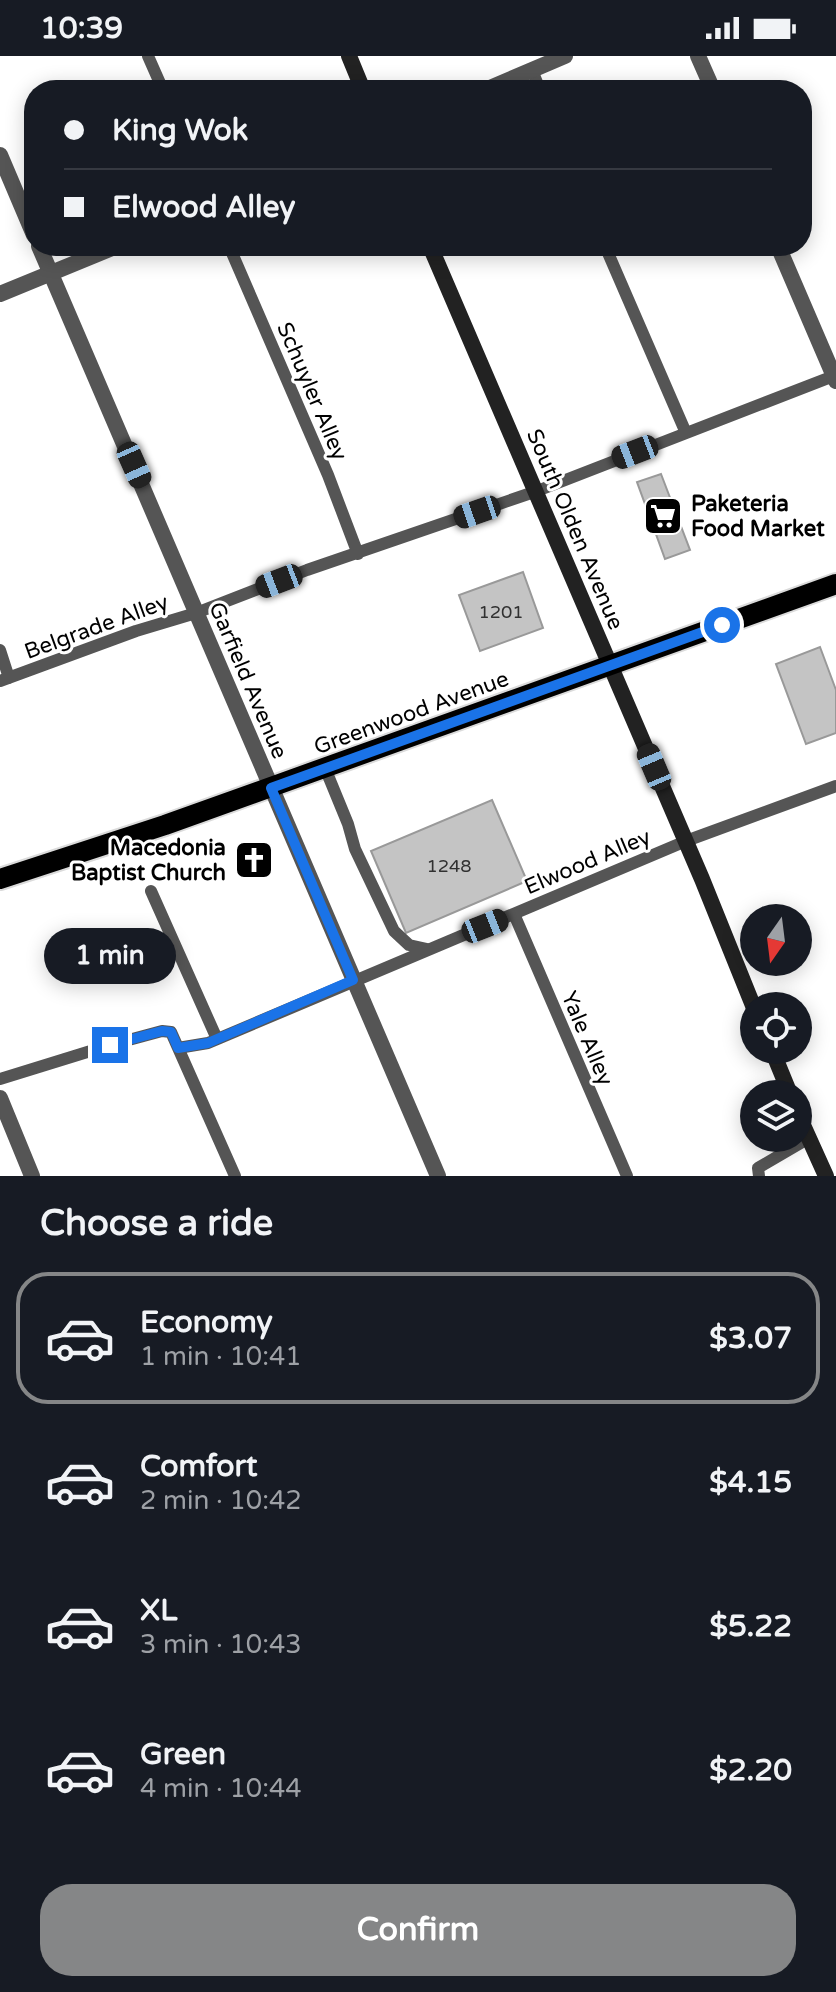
<!DOCTYPE html>
<meta charset="utf-8">
<style>
body{margin:0;font-family:"Varela Round",sans-serif;background:#242831;color:#f1f3f6;height:100vh;display:flex;flex-direction:column;font-size:30px;white-space:nowrap}
*{box-sizing:border-box;margin:0}
p{font-size:26px;color:#9ea1a6}
.icon{flex:none;width:44px;height:44px;fill:none;stroke:currentColor;stroke-width:2;stroke-linecap:round;stroke-linejoin:round}
.map{position:relative;height:1120px;overflow:hidden}
.panel{display:flex;flex-direction:column;background:#171b24;flex:1}
.panel>*{flex:none}
.hud{position:absolute;left:24px;top:24px;width:788px;height:176px;border-radius:32px;box-shadow:0 4px 20px #0003;display:grid;align-content:center;height:176px;padding:0 40px;background:#171b24}
.needle{width:52px;rotate:194deg}
.controls{position:absolute;left:740px;top:848px;display:grid;gap:16px}
.controls a{display:grid;place-items:center;width:72px;height:72px;border-radius:50%;background:#171b24;box-shadow:0 4px 20px #0003;font-size:40px}
.end{position:absolute;width:36px;height:36px;margin:-18px;border:10px solid #1a73e8;background:#fff;box-shadow:0 0 0 4px #fff}
.from{border-radius:50%}
.bubble{position:absolute;height:56px;border-radius:28px;background:#171b24;box-shadow:0 4px 20px #0003;font-size:26px;font-weight:800;line-height:56px;text-align:center}
.car{position:absolute;width:24px;height:48px;margin:-24px -12px;border-radius:10px;box-shadow:0 0 6px 2px #0007;background:linear-gradient(#222 24%,#8ab4d8 0 40%,#222 0 76%,#8ab4d8 0 86%,#222 0)}
.hud b{display:flex;align-items:center;gap:28px;height:76px;font-size:30px}
.hud b+b{border-top:2px solid #363941}
.hud i{width:20px;height:20px;background:#f1f3f6}
ul{padding:0;list-style:none}
li{display:flex;align-items:center;gap:24px;height:132px;margin:0 16px 12px;padding:0 24px;border:4px solid transparent;border-radius:32px}
li div{flex:1}
li b{display:block;font-size:30px}
li em{font-style:normal;font-weight:800}
li.current{border-color:#858687}
li>.icon{width:72px;height:72px;stroke-width:1.5}
h2{padding:0 40px;font-size:36px;line-height:96px}
.primary-button{display:flex;gap:16px;margin-top:auto;padding:16px 40px}
.primary-button a{flex:1;height:92px;border-radius:32px;background:#858687;color:#fff;font-size:32px;font-weight:800;line-height:92px;text-align:center}
.status{display:flex;justify-content:space-between;align-items:center;height:56px;padding:0 40px;background:#171b24;direction:ltr}
.status svg{height:22px;fill:currentColor}
.map>svg:first-child{display:block}
.building{fill:#c4c4c4;stroke:#999;stroke-width:2}
.lines{fill:none;stroke-linecap:round;stroke-linejoin:round}
.primary-casing{stroke:#dbdbdb;stroke-width:24}
.service{stroke:#555;stroke-width:12}
.minor{stroke:#555;stroke-width:16}
.secondary{stroke:#222;stroke-width:16}
.primary{stroke:#000;stroke-width:20}
.route{stroke:#1a73e8;stroke-width:10}
.labels{text-anchor:middle;stroke-width:6;stroke-linejoin:round;paint-order:stroke}
.number-label{font-size:18px;fill:#313131}
.street-label{font-size:22px;fill:#000;stroke:#fff}
.poi-label{font-size:22px;font-weight:bold;fill:#000;stroke:#fff;text-anchor:start}
</style>
<div class="status"><b>10:39</b><svg viewBox="0 0 49 12"><path d="M0 12V9h3v3zM5 12V6h3v6zM10 12V3h3v9zM15 12V0h3v12zM26 1h20v11H26zM47 4h2v5h-2z"/></svg></div>
<div class="map">
<svg width="836" height="1120" viewBox="0 0 836 1120">
<rect width="100%" height="100%" fill="#fff"/>
<path class="building" d="M661,418L690,494L665,503L637,426Z
M523,516L543,572L480,595L459,539Z
M820,591L836,634V677L806,688L776,608Z
M492,744L527,825L406,877L371,795Z"/>
<g class="lines">
<defs>
<path id="primary" d="M0,823L165,769L836,528"/>
</defs>
<use href="#primary" class="primary-casing"/>
<path class="service" d="M148,0L163,34
M532,14L540,34
M229,190L328,419L358,498
M605,190L686,377
M0,594L9,622
M0,625L136,575L196,557L307,514L537,435L836,319
M325,712L348,768L355,793L394,875L409,889L427,893
M151,835L217,983
M514,858L627,1120
M178,992L208,987L686,785L836,730
M0,1023L110,989L162,975L171,976L235,1120
M759,1120L758,1112L809,1082"/>
<path class="minor" d="M698,0L713,34
M485,34L565,0
M0,99L34,179
M39,190L438,1120
M778,190L836,325
M0,238L117,190
M0,1042L32,1120"/>
<path class="secondary" d="M349,0L363,34
M430,190L702,823L754,952
M772,994L790,1038
M798,1058L826,1120"/>
<use href="#primary" class="primary"/>
</g>
<g class="lines">
<path class="route" d="M110,989L162,975L171,976L178,992L208,987L353,924L271,732L722,569"/>
</g>
<defs>
<symbol id="supermarket-square" viewBox="-11 -11 22 22"><rect x="-9" y="-9" width="18" height="18" rx="4" fill="#000" stroke="#fff"/><path d="M-6-5.5h2.5l.6 2H6L4.5 2H-2.5L-4.4-4H-6ZM-1.5 3.2a1.3 1.3 0 1 0 .1 0ZM3 3.2a1.3 1.3 0 1 0 .1 0Z" fill="#fff"/></symbol>
<symbol id="church-square" viewBox="-11 -11 22 22"><rect x="-9" y="-9" width="18" height="18" rx="4" fill="#000" stroke="#fff"/><path d="M-1.2-6h2.4v3.5h3.3v2.4h-3.3V6h-2.4V-.1h-3.3v-2.4h3.3Z" fill="#fff"/></symbol>
</defs>
<g fill-rule="evenodd">
<use href="#supermarket-square" x="641" y="438" width="44" height="44"/>
<use href="#church-square" x="232" y="782" width="44" height="44"/>
</g>
<g class="labels">
<g class="number-label">
<text x="501" y="562">1201</text>
<text x="449" y="816">1248</text>
</g>
<g class="street-label">
<text transform="translate(313 335) rotate(67)" y="8">Schuyler Alley</text>
<text transform="translate(576 473) rotate(67)" y="8">South Olden Avenue</text>
<text transform="translate(96 570) rotate(-20)" y="8">Belgrade Alley</text>
<text transform="translate(249 624) rotate(67)" y="8">Garfield Avenue</text>
<text transform="translate(411 656) rotate(-20)" y="8">Greenwood Avenue</text>
<text transform="translate(587 805) rotate(-23)" y="8">Elwood Alley</text>
<text transform="translate(588 982) rotate(67)" y="8">Yale Alley</text>
</g>
<g class="poi-label">
<text x="691" y="455">Paketeria<tspan x="691" dy="25">Food Market</tspan></text>
<text x="226" y="799" text-anchor="end">Macedonia<tspan x="226" dy="25">Baptist Church</tspan></text>
</g>
</g>
</svg>
<div class="controls">
<a><svg class="needle" viewBox="-14 -14 28 28"><path d="M0-13l5 13h-10z" fill="#e53935"/><path d="M0 13l5-13h-10z" fill="#9ea1a6"/></svg></a>
<a><svg class="icon" aria-label="locate" viewBox="0 0 24 24"><circle cx="12" cy="12" r="6"/><path d="M12 2v4M12 18v4M2 12h4M18 12h4"/></svg></a>
<a><svg class="icon" aria-label="layers" viewBox="0 0 24 24"><path d="M12 4l9 5-9 5-9-5zM3 14l9 5 9-5"/></svg></a>
</div>
<i class="end from" style="left:722px;top:569px"></i>
<i class="end" style="left:110px;top:989px"></i>
<div class="bubble" style="left:44px;top:872px;width:132px">1 min</div>
<i class="car" style="left:635px;top:396px;rotate:249deg"></i>
<i class="car" style="left:134px;top:409px;rotate:156deg"></i>
<i class="car" style="left:477px;top:456px;rotate:251deg"></i>
<i class="car" style="left:279px;top:525px;rotate:249deg"></i>
<i class="car" style="left:654px;top:711px;rotate:337deg"></i>
<i class="car" style="left:485px;top:870px;rotate:68deg"></i>
<div class="hud">
<b><i class="from"></i>King Wok</b>
<b><i></i>Elwood Alley</b>
</div>
</div>
<section class="panel">
<h2>Choose a ride</h2>
<ul>
<li class="current"><svg class="icon" aria-label="car" viewBox="0 0 24 24"><path d="M5 17H2v-5l4-1 3-4h7l3 4 3 1v5h-3M9 17h6M6 11h13"/><circle cx="7" cy="17" r="2"/><circle cx="17" cy="17" r="2"/></svg><div><b>Economy</b><p>1 min · 10:41</p></div><em>$3.07</em></li>
<li><svg class="icon" aria-label="car" viewBox="0 0 24 24"><path d="M5 17H2v-5l4-1 3-4h7l3 4 3 1v5h-3M9 17h6M6 11h13"/><circle cx="7" cy="17" r="2"/><circle cx="17" cy="17" r="2"/></svg><div><b>Comfort</b><p>2 min · 10:42</p></div><em>$4.15</em></li>
<li><svg class="icon" aria-label="car" viewBox="0 0 24 24"><path d="M5 17H2v-5l4-1 3-4h7l3 4 3 1v5h-3M9 17h6M6 11h13"/><circle cx="7" cy="17" r="2"/><circle cx="17" cy="17" r="2"/></svg><div><b>XL</b><p>3 min · 10:43</p></div><em>$5.22</em></li>
<li><svg class="icon" aria-label="car" viewBox="0 0 24 24"><path d="M5 17H2v-5l4-1 3-4h7l3 4 3 1v5h-3M9 17h6M6 11h13"/><circle cx="7" cy="17" r="2"/><circle cx="17" cy="17" r="2"/></svg><div><b>Green</b><p>4 min · 10:44</p></div><em>$2.20</em></li>
</ul>
<div class="primary-button"><a>Confirm</a></div>
</section>
